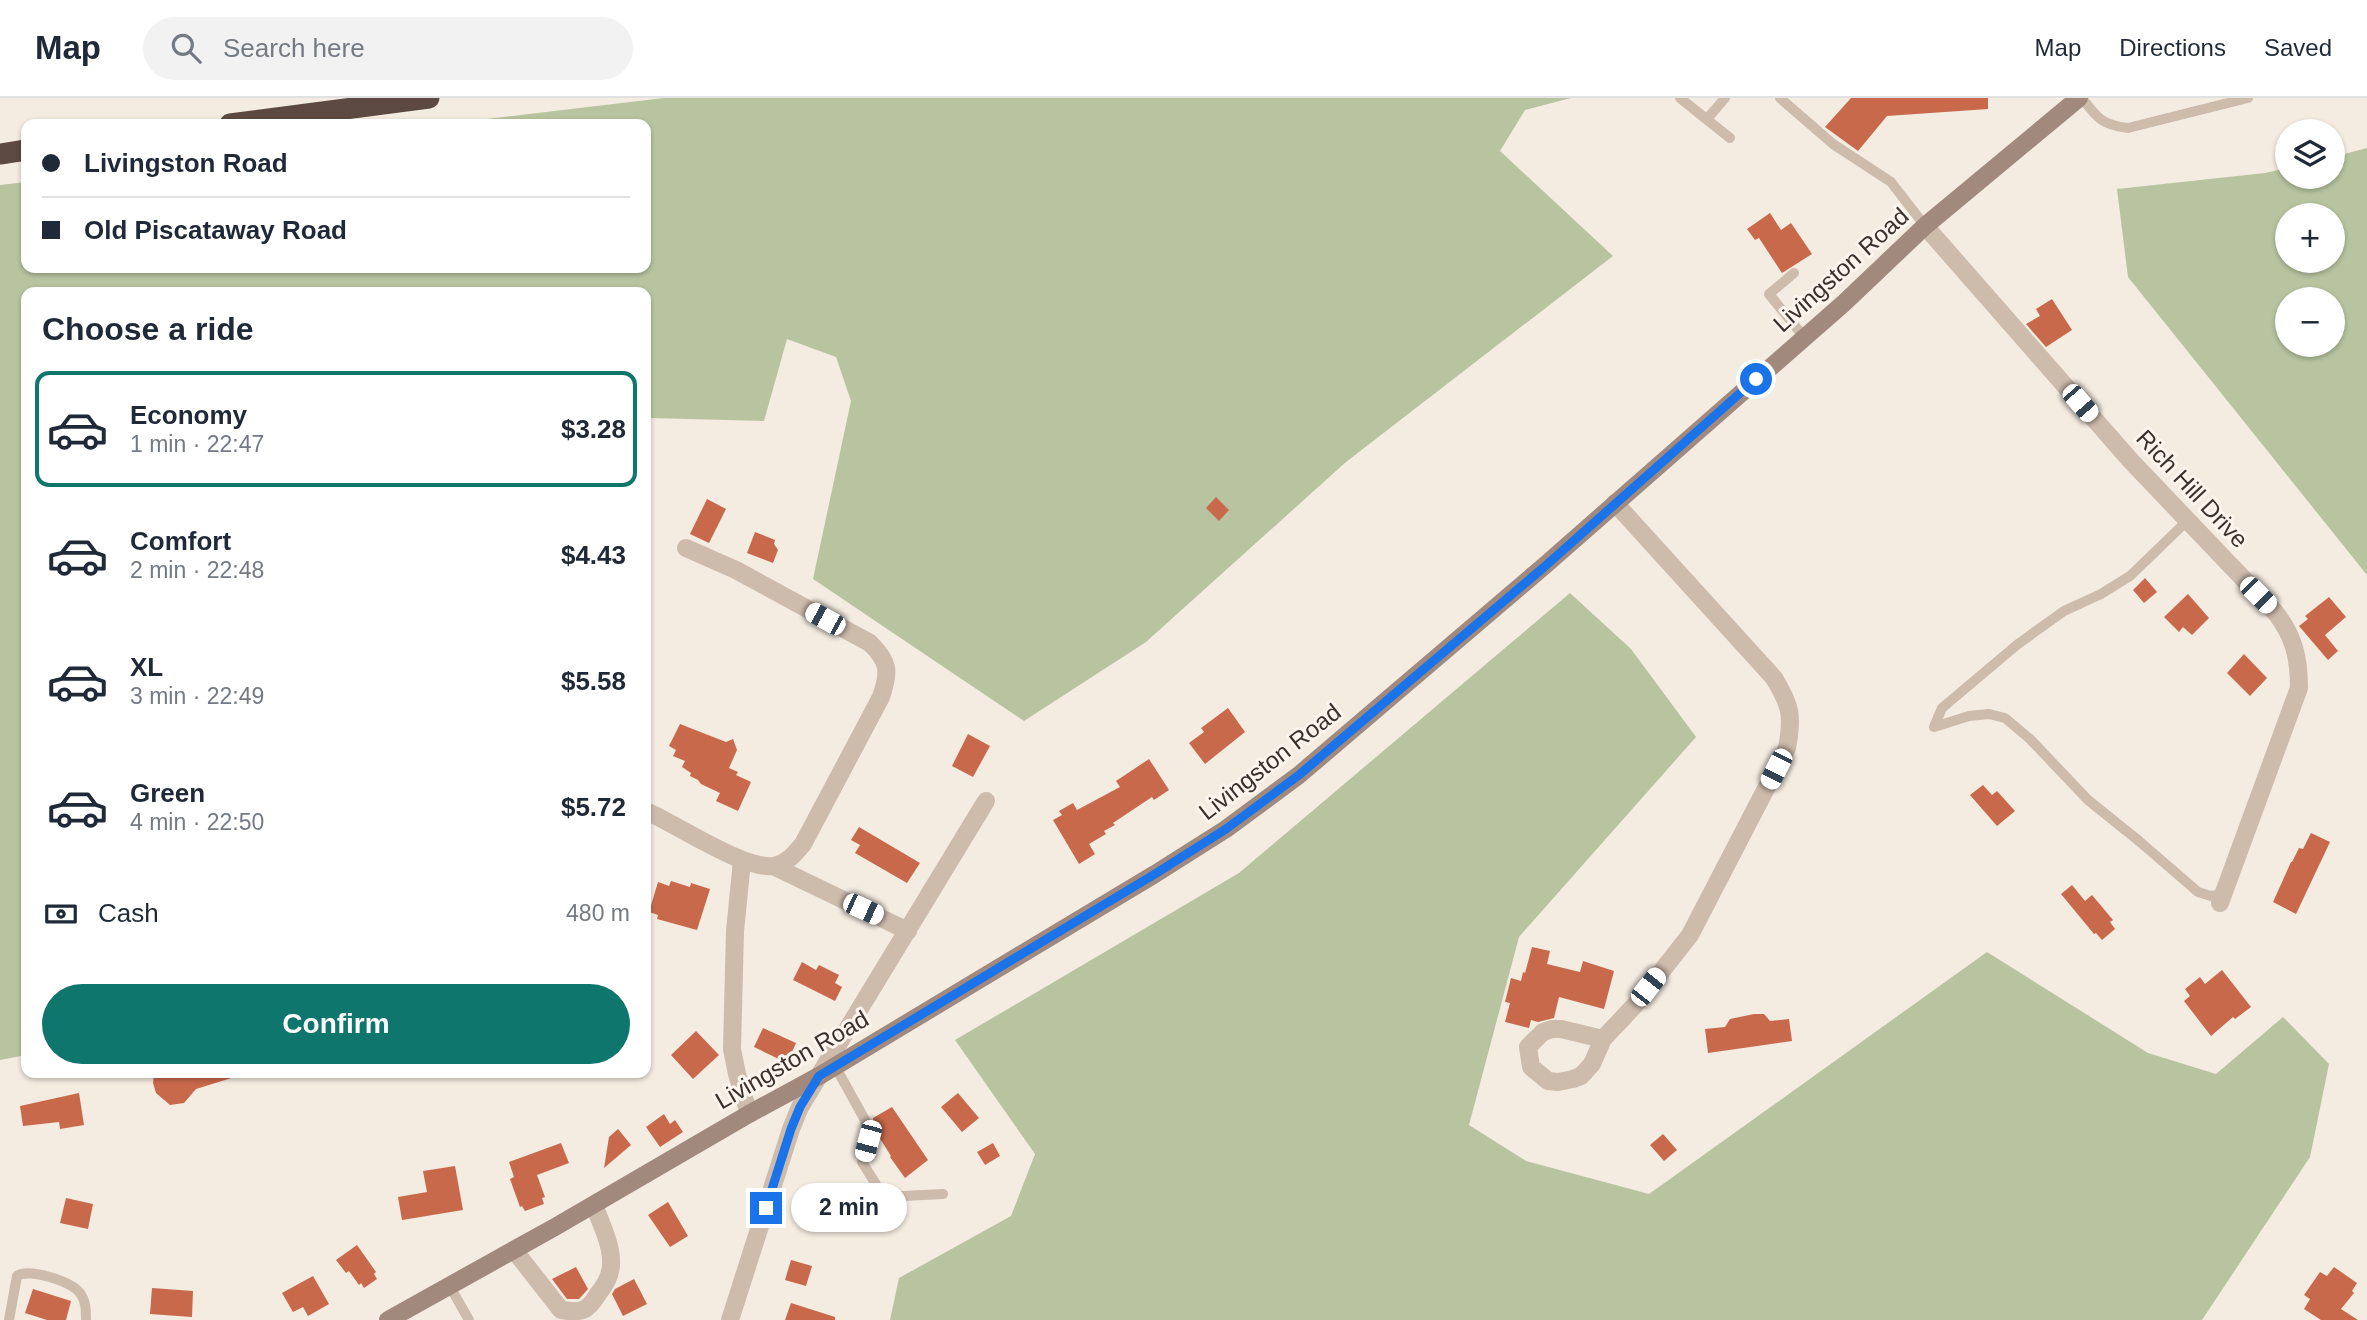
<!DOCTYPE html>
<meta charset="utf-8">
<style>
body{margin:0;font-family:Arial,sans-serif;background:#f2f2f3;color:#1f2937;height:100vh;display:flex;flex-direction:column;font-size:26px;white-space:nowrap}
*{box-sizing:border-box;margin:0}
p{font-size:23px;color:#747a83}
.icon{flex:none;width:38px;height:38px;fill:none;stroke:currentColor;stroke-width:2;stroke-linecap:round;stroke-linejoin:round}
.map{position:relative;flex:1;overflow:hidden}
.side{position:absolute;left:21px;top:189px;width:630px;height:791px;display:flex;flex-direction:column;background:#fff;border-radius:14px;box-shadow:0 2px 5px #0004}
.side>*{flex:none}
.banner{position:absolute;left:21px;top:21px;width:630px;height:154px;border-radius:14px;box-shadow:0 2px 5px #0004;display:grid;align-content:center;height:154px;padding:0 21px;background:#fff}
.fabs{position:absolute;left:2275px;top:21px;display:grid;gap:14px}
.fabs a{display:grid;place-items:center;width:70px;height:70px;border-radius:50%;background:#fff;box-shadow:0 2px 5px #0004;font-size:35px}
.end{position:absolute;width:32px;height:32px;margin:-16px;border:9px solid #1a73e8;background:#fff;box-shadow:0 0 0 4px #fff}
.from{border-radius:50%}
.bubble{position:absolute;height:49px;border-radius:24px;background:#fff;box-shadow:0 2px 5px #0004;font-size:23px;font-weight:700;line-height:49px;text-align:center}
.car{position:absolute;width:21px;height:42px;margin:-21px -10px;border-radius:9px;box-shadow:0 0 5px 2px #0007;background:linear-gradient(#fff 24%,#345 0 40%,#fff 0 76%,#345 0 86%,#fff 0)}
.banner b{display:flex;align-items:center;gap:24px;height:66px;font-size:26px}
.banner b+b{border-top:2px solid #e0e1e3}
.banner i{width:18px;height:18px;background:#1f2937}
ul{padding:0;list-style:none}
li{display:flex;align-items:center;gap:21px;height:116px;margin:0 14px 10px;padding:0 7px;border:4px solid transparent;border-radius:14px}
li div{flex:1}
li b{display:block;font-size:26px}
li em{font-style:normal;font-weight:700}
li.on{border-color:#0f766e}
li>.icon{width:63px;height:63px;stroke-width:1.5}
h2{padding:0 21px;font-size:32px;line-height:84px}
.pay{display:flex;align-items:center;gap:18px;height:77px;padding:0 21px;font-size:26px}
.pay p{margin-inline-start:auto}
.button{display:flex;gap:14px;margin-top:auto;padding:14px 21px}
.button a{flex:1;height:80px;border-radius:42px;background:#0f766e;color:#fff;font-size:28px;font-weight:700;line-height:80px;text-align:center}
header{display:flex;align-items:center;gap:42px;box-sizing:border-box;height:98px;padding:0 35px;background:#fff;border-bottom:2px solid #e0e1e3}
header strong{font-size:33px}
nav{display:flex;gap:38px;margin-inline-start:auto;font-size:24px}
.search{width:490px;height:63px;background:#f2f2f3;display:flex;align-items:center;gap:18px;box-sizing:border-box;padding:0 24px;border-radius:38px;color:#747a83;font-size:26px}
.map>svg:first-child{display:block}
.green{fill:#b8c4a0;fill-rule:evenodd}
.building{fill:#c8694b}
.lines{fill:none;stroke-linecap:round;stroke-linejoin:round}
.lane{stroke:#cdbbac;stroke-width:10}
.street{stroke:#cdbbac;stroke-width:18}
.secondary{stroke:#a18a7d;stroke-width:18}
.highway{stroke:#5c4a42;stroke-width:21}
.route{stroke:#1a73e8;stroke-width:9}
.labels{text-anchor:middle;stroke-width:6;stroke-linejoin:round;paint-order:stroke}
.street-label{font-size:24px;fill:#3b302b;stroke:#fbf5ee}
</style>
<header>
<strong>Map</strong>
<div class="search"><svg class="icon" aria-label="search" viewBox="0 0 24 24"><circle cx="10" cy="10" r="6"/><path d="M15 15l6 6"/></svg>Search here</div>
<nav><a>Map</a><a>Directions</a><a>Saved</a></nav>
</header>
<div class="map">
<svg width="2367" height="1222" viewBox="0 0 2367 1222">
<rect width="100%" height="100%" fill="#f4ebe1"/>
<path class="green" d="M664,0H1571L1525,12L1500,53L1613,158L1346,364L1146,544L1024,623L813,481L851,303L836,259L787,241L764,323L651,320L646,332V194H26V957L0,962V87L26,84V170H646V26H444Z
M2367,50V477L2128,179L2117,91L2265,75L2287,70V79H2333V59ZM2333,117V163H2287V117ZM2287,201H2333V247H2287Z
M1570,495L1631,551L1696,639L1519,839L1469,1027L1526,1063L1649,1096L1987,854L2148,955L2216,976L2283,919L2329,966L2310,1059L2202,1222H890L899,1180L1011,1118L1035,1056L955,942L1239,775Z"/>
<path class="building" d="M1851,0H1988V11L1887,18L1858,53L1825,29Z
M1770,115L1781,132L1791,125L1812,156L1782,175L1759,140L1755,142L1747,131Z
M2052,201L2072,232L2046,249L2026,226L2040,218L2036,211Z
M1216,399L1229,412L1219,423L1206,410Z
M707,401L726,411L709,445L690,436Z
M755,434L775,442L774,446L778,452L773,465L747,455Z
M2145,480L2157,494L2144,505L2133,492Z
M2188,496L2209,520L2192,537L2183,529L2179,534L2164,519Z
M2329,499L2346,519L2325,537L2338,553L2328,562L2299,528L2308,521L2305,518Z
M2244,556L2267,580L2250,598L2227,575Z
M1228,610L1245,634L1205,666L1189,645L1204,634L1201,630Z
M680,626L726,644L733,641L737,652L729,670L738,674L736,677L751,684L738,713L716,703L720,695L701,686L698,682L690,678L691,675L682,669L685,663L673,658L676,652L669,648Z
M968,636L990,648L973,679L952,668Z
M1149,661L1169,692L1154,702L1152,699L1113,725L1115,727L1104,733L1106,736L1089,746L1095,756L1079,766L1053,722L1062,717L1059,713L1073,705L1077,712L1120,689L1116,683Z
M1983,687L1992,697L1997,693L2015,713L1997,728L1970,697Z
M859,729L920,765L907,785L855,755L860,747L851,742Z
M2311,735L2330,744L2296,816L2273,804L2291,764H2292L2299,750L2303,751Z
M671,783L690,789L691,785L710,791L697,832L657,821L658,817L649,814L658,784L669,788Z
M2072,787L2085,803L2092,797L2113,822L2110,824L2115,831L2102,842L2096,835L2094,836L2061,796Z
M1532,849L1550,853L1547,866L1580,874L1583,863L1614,873L1604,911L1559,899L1554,920L1538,924L1531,922L1529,930L1505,924L1510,905L1505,904L1511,880L1521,883L1523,874L1525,875Z
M802,864L816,872L819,867L839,877L835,885L842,889L835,903L793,882Z
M2222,872L2251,909L2235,921L2233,919L2211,938L2184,903L2190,898L2185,891L2200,879L2205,886Z
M1754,916H1764L1770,923L1789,921L1792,943L1708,955L1705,931L1725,929L1730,921Z
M763,930L796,945L787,965L754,949Z
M696,933L719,957L693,981L671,957Z
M154,975H238V978L196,991L184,1005L170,1007L156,995L153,985Z
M79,995L84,1027L60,1031L59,1024L23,1028L20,1008Z
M958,995L979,1020L962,1034L941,1009Z
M892,1009L928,1062L905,1080L890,1059L891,1058L874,1031L873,1020Z
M664,1016L670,1026L675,1022L683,1034L660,1049L646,1029Z
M618,1031L631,1047L604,1070L609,1039Z
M1663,1036L1677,1052L1664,1063L1650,1047Z
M561,1045L569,1065L537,1077L545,1099L542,1100L544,1106L525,1113L522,1108L520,1109L510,1081L514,1079L509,1064Z
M993,1045L1000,1058L985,1067L977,1054Z
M455,1068L463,1112L402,1122L398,1099L427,1094L423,1073Z
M819,1088L832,1114L809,1125L803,1113L808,1110L803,1095Z
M66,1100L93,1106L88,1131L60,1125Z
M668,1104L688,1138L670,1149L648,1117Z
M357,1147L376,1174L374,1176L377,1181L364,1190L361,1185L359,1187L349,1173L346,1175L336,1162Z
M791,1162L812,1168L806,1188L785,1182Z
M576,1169L588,1191L579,1201H567L552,1181Z
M2334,1169L2357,1185L2352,1193L2354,1195L2341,1211L2358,1222H2321L2304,1211L2310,1201L2304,1197L2320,1174L2327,1178Z
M313,1178L329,1206L308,1218L303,1209L293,1214L282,1195Z
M634,1181L647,1206L623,1218L612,1196L615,1191Z
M152,1190L193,1193L192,1219L150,1216Z
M33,1191L71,1203L66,1222H47L25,1215Z
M791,1205L835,1219V1222H785Z"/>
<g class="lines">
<path class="lane" d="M1680,0L1730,40
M1780,0L1833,46L1891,84L1925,128
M2082,0C2097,20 2102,27 2128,30L2248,0
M1707,21L1725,0
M1794,175L1769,196L1804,239
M2187,423L2130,478L2101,496L2064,513L2018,546L1942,610L1934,629L1969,618L1989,616L2005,620L2030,641L2088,702L2139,743L2198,794L2211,798L2224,795
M835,968L865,1022L868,1043L862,1064L884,1099L943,1096
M449,1187L469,1222
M9,1222L17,1178C29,1170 71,1183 80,1195C86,1203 86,1212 86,1222"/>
<path class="street" d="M1925,128L2131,363L2275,514C2294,538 2299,560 2299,590L2220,805
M646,713C676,726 744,772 774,768C787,766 795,755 803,746L881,599C890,573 889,564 870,545L736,472L686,450
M742,763L735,833L732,951L737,976L749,1016
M773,768L908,833
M1552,931H1561L1603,941L1592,966L1581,978L1573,981L1558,984L1548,983L1531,969L1528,949L1543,934Z
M1603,941L1635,907L1690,837L1787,650C1793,618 1791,608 1774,580L1615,405
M514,1152L561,1212C582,1215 587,1214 598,1196C601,1192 605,1187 607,1182C619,1159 602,1129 594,1107
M730,1222L791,1031L800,1009L986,703"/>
<path class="secondary" d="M388,1222L555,1129L749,1016L819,978L1155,776L1226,731L1299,677L1543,469L1844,205L1925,128L2079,0"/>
<path class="highway" d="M230,26L429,0
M0,56L26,52"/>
</g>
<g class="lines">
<path class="route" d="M766,1110L791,1031L800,1009L819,978L1155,776L1226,731L1299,677L1543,470L1756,281"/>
</g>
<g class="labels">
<g class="street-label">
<text transform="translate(1841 172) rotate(-42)" y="8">Livingston Road</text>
<text transform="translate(2192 391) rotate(47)" y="8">Rich Hill Drive</text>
<text transform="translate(1270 664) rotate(-38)" y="8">Livingston Road</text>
<text transform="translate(792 962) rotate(-30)" y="8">Livingston Road</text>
</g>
</g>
</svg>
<div class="fabs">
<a><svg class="icon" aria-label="layers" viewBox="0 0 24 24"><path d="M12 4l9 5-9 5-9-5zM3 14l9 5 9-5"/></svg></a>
<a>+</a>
<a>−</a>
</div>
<i class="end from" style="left:1756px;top:281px"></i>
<i class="end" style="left:766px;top:1110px"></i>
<div class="bubble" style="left:791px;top:1085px;width:116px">2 min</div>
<i class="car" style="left:2080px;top:305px;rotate:139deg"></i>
<i class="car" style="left:2258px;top:497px;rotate:135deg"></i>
<i class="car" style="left:825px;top:521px;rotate:299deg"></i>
<i class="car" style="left:1776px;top:671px;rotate:207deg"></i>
<i class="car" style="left:863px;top:811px;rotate:115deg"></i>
<i class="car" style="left:1648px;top:889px;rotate:38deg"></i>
<i class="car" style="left:868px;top:1043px;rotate:195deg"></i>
<div class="banner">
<b><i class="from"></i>Livingston Road</b>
<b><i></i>Old Piscataway Road</b>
</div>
<section class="side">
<h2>Choose a ride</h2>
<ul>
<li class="on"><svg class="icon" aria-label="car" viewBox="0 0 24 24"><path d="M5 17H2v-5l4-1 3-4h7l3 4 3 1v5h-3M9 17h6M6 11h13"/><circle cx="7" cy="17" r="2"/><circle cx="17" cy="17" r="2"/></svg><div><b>Economy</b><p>1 min · 22:47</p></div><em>$3.28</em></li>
<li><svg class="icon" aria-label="car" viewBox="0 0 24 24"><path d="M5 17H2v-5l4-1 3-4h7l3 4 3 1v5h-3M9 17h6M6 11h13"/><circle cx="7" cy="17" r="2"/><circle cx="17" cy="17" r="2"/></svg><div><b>Comfort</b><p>2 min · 22:48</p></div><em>$4.43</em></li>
<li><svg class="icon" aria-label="car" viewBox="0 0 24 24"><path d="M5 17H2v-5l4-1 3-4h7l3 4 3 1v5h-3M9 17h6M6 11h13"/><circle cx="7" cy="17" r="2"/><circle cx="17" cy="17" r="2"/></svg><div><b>XL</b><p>3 min · 22:49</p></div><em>$5.58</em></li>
<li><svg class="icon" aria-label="car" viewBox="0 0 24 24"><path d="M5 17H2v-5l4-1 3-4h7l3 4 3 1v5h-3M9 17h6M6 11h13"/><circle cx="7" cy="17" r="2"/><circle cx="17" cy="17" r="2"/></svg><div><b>Green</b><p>4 min · 22:50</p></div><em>$5.72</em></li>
</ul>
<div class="pay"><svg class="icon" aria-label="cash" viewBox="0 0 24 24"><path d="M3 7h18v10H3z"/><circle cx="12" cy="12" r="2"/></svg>Cash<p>480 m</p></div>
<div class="button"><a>Confirm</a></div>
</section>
</div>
